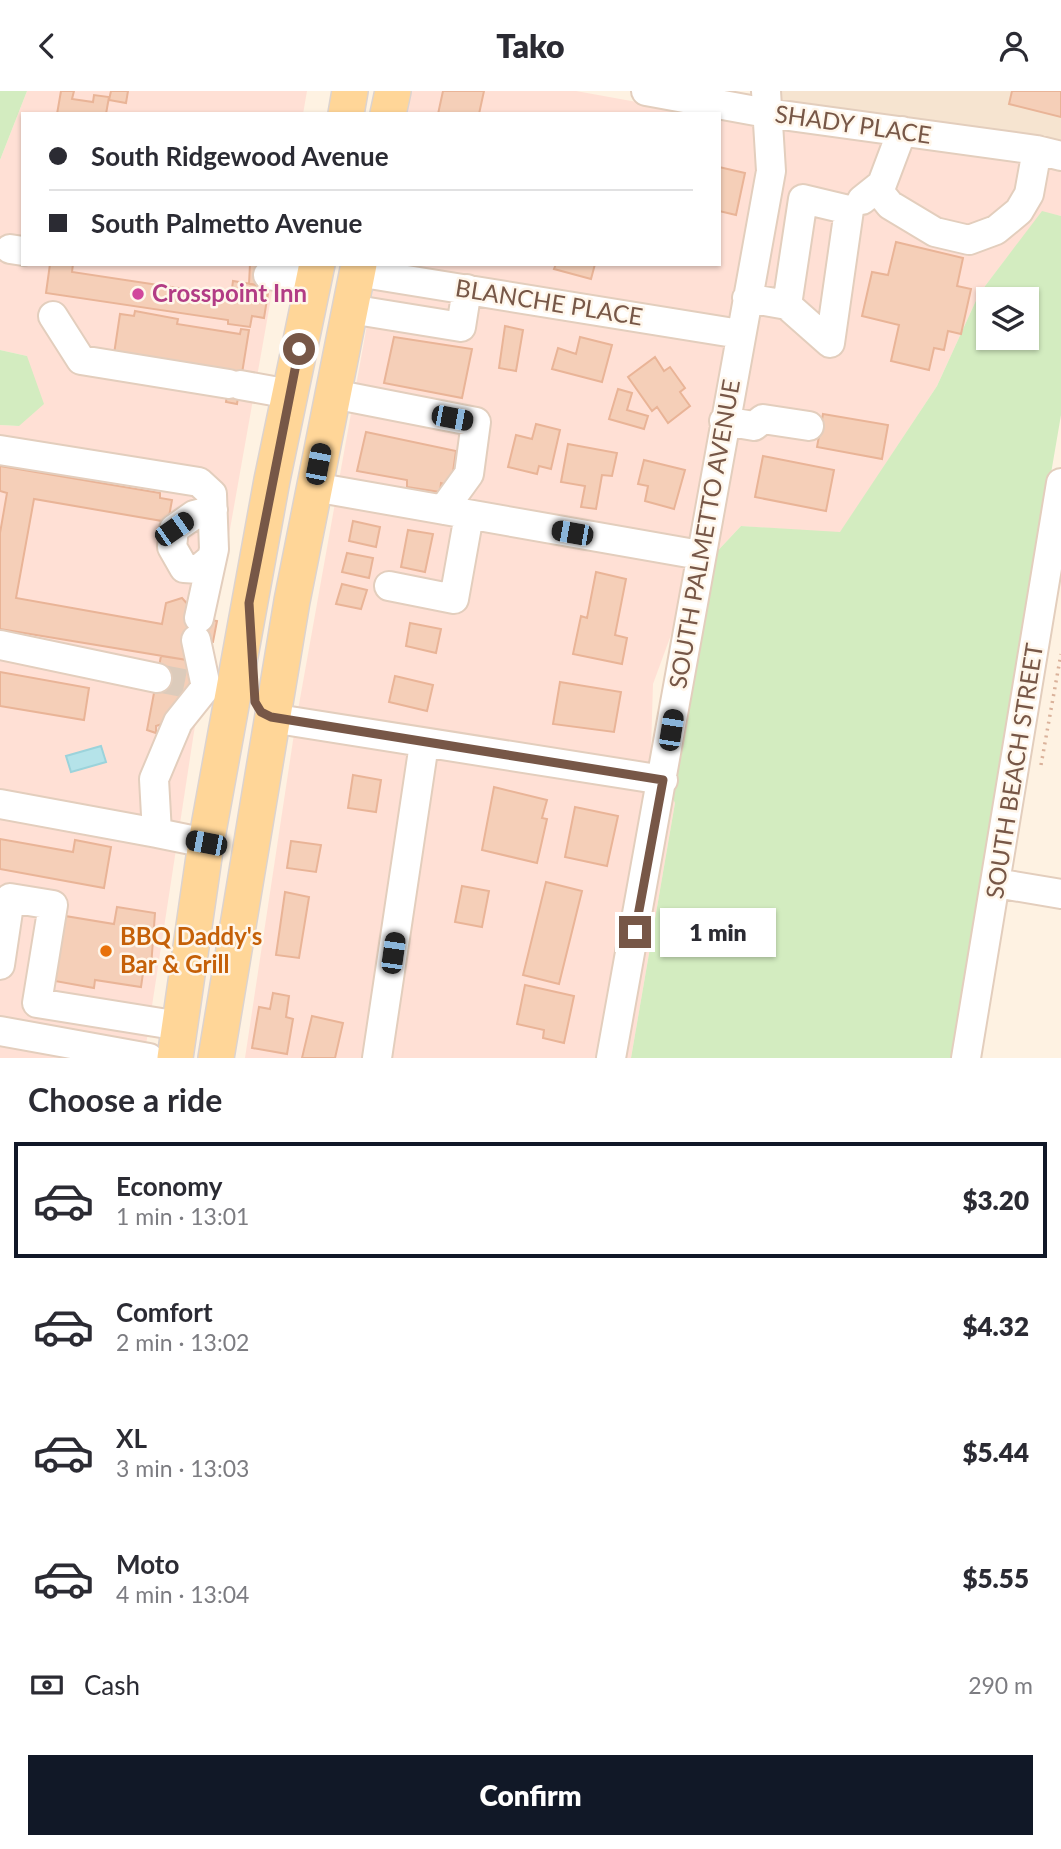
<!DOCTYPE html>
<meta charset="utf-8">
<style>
body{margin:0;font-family:Lato,sans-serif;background:#f7f7f7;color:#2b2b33;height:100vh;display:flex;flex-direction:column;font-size:26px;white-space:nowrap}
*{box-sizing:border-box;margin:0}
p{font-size:23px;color:#7c7c81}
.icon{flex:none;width:38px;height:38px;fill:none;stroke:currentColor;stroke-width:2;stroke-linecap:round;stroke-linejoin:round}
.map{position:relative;height:967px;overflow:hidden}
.sheet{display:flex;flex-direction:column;background:#fff;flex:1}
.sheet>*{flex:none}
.hud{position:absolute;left:21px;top:21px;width:700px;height:154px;border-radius:0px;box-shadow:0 2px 5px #0004;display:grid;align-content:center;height:154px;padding:0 28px;background:#fff}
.controls{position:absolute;left:976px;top:196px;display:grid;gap:14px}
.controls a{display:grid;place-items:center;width:63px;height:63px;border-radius:0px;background:#fff;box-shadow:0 2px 5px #0004;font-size:35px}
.end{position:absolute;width:32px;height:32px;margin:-16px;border:9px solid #775747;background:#fff;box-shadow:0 0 0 4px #fff}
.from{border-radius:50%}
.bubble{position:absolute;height:49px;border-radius:0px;background:#fff;box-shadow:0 2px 5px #0004;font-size:23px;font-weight:800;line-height:49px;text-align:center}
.car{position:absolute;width:21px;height:42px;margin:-21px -10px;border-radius:9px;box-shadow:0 0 5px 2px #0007;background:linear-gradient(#222 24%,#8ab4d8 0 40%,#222 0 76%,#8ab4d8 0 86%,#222 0)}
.hud b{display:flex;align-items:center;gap:24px;height:66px;font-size:26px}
.hud b+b{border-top:2px solid #e1e1e2}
.hud i{width:18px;height:18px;background:#2b2b33}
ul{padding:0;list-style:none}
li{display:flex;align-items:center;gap:21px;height:116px;margin:0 14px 10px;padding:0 14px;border:4px solid transparent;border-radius:0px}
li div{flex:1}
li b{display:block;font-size:26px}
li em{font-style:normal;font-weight:800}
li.active{border-color:#111827}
li>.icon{width:63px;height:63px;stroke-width:1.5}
h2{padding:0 28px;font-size:32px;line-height:84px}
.pay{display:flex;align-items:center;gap:18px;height:77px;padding:0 28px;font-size:26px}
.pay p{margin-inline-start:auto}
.button{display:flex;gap:14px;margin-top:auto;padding:14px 28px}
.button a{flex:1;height:80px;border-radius:0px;background:#111827;color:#fff;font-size:28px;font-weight:800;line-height:80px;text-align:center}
header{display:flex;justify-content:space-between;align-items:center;height:91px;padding:0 28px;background:#fff;font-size:32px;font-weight:800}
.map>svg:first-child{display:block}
.residential{fill:#f6e4d0}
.commercial{fill:#ffe0d5}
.green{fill:#d3ecc0;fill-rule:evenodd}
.water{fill:#b5e3e9;stroke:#9bd3db;stroke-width:2}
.building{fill:#f5cfb8;stroke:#e9b497;stroke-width:2}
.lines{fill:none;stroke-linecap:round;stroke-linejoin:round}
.minor-tunnel{stroke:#dccbbb;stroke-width:28;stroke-dasharray:28 14;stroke-linecap:butt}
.minor-casing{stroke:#e3cebd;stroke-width:32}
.major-casing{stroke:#dcd3cf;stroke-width:38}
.path{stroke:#dab29b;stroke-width:3.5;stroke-dasharray:2 5;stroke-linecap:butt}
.minor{stroke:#fff;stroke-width:28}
.major{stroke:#ffd698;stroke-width:35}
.route{stroke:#775747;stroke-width:9}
.hotel-dot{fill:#d1479c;stroke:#fff6ea;stroke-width:2.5}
.food-dot{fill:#e8710a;stroke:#fff6ea;stroke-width:2.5}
.labels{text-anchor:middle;stroke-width:5;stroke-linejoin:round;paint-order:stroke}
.street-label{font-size:24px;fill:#775747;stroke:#fff6ea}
.hotel-label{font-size:24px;font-weight:bold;fill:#b23c85;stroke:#fff6ea;text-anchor:start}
.food-label{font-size:24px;font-weight:bold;fill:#c56008;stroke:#fff6ea;text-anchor:start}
</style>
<header><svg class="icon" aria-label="back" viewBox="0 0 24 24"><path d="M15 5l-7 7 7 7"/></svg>Tako<svg class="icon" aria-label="person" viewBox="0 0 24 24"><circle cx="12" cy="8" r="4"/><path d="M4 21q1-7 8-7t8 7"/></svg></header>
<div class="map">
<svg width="1061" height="967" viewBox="0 0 1061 967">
<rect width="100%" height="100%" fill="#fef2e2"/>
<path class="residential" d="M778,0H1061V53L778,11Z"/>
<path class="commercial" d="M27,0H307L303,23H23V173H277L194,641L144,967H0V334L19,335L27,265L0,259V69Z
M409,0H576L703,23H405Z
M719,26L757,32L760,81L732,229L388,173H719Z
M780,36L1033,70L1061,78V125L1042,121L979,203L937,295L840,442L741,435L710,468Z
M374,195L727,253L691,450L339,389Z
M335,412L687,474L679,522L653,593L651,658L655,668L654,676L298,619Z
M294,643L411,663L366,967H245Z
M433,666L650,699L600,967H388Z
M671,704L675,712L631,967H622Z"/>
<path class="green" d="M0,0H27L0,69Z
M1042,120L1061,125V324L951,967H631L675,712L671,704L710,468L741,435L840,441L937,295L979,203ZM989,208H1027V247H989Z
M0,259L27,265L44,313L19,335L0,334Z"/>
<path class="water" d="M101,655L106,671L71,681L66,665Z"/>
<path class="building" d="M61,0H74L72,8L93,11L94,4L109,6L106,23H57Z
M111,0H128L126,12L109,9Z
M443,0H484L479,23H438Z
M1012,0H1061V26L1009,13Z
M719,76L745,82L736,124L719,120Z
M896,151L963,167L957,195L971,198L961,243L948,240L944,259L934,257L929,279L891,270L899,234L862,225L872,181L888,184Z
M50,173H73L72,181L231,205L233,190L269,196L264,227L252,225L250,236L228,233V229L46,202Z
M250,173H268L269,196L249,193Z
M556,173H595L591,188L554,178Z
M135,220L178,228L177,233L240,243L241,238L249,239L237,313L226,311L230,283L114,263L120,223L134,225Z
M505,235L523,239L516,280L499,277Z
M394,246L472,258L462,307L384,292Z
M580,246L612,254L602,291L552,278L558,257L576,263Z
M655,266L664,280L670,276L685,297L680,301L690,315L668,332L657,316L652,320L628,286Z
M618,298L632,302L627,319L648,325L644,338L609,328Z
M823,323L888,334L882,368L817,356Z
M536,333L560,339L551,378L539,375L537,383L508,376L516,344L532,348Z
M366,341L456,360L451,395L441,392L440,401L407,396V389L357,380Z
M568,353L617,362L612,385L602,384L596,418L581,416L585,395L561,391Z
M763,365L834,379L826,420L755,406Z
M644,369L685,379L674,418L645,410L648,395L638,393Z
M0,375L160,402V407L172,409L168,431L34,408L16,507L162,533L166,512L182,507L191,517L190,525L217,530L213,551L190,548L187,569L0,538V442L7,402L0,400Z
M353,430L380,436L376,456L349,450Z
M408,439L433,443L425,481L401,476Z
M347,462L373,467L369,487L342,481Z
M596,481L626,488L615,544L627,547L622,573L573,563L581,525L587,527Z
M342,493L367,499L361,518L336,513Z
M410,532L441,538L436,562L406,555Z
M161,565L187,569L200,600L165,632L156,635V642L147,639Z
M0,581L89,597L84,629L0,615Z
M395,585L433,594L427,620L389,611Z
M560,591L621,601L614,641L553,633Z
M353,684L381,689L376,721L348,717Z
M494,696L547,709L542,727L547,728L537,772L482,759Z
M575,716L618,725L607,775L565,766Z
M0,748L73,761L75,749L111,756L104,797L0,778Z
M291,750L321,754L316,781L287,777Z
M546,791L582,800L559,893L523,884Z
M462,795L489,800L482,836L455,831Z
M285,801L309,806L299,867L276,864Z
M117,816L155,822L151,876L144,875L141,896L95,889L94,897L55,890L65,825L114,833Z
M525,894L574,905L564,952L543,947L544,939L517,933Z
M273,902L289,905L286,926L293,928L287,963L252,957L259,916L270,918Z
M312,925L343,932L335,967H302Z"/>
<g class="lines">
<path class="minor-tunnel" d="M157,587L198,595"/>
<defs>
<path id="minor" d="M646,0L767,22L1037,59L1061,65
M877,98L890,114L935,141L969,149L996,139L1019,120L1029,103L1037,59
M862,109L882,93L902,40
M10,158L23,160
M357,181L740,243
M268,184L313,190
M747,207L787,214L803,108L849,119L830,252L787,214
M350,218L461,236L467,198
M53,225L81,269L229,293
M240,294L290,303
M333,303L476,331L469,383L443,419
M724,330L754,335L763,328L809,335
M0,359L199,391L212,403L214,458L199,527
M314,396L700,464
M212,467L199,478L184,477L172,456L174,438L194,424L213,419
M389,495L454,508L469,424
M0,554L157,587
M271,627L663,689
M0,713L157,742L154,688L178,631L206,596L196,549
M157,742L206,752
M996,792L1061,803
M0,874L10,807L53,814L37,912L180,935
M0,940L149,967
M377,967L424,653
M611,967L771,80L766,0
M966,967L1061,392"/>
<path id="major" d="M346,23L350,0
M388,23L393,0
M175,967L206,752L272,389L317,173
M216,967L292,510L359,173"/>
</defs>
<use href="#minor" class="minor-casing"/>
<use href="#major" class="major-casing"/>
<path class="path" d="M1041,674L1061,563"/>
<use href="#minor" class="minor"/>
<use href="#major" class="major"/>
</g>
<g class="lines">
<path class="route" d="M299,258L249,512L255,611L261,621L271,626L663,689L635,841"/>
</g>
<circle class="hotel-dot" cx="138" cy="203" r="7"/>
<circle class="food-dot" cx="106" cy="860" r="7"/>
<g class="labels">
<g class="street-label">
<text transform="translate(853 34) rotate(8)" y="8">SHADY PLACE</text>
<text transform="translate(549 212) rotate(9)" y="8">BLANCHE PLACE</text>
<text transform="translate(705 443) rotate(-80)" y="8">SOUTH PALMETTO AVENUE</text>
<text transform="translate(1015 680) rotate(-81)" y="8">SOUTH BEACH STREET</text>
</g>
<g class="hotel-label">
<text x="152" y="211">Crosspoint Inn</text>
</g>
<g class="food-label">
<text x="120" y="854">BBQ Daddy's<tspan x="120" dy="28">Bar &amp; Grill</tspan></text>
</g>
</g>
</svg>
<div class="controls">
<a><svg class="icon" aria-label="layers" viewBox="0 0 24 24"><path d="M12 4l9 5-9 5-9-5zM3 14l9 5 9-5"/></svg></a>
</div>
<i class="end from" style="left:299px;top:258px"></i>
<i class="end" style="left:635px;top:841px"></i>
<div class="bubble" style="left:660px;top:817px;width:116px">1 min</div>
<i class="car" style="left:452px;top:327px;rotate:101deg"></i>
<i class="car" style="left:318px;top:373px;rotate:11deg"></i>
<i class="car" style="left:174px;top:438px;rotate:55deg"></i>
<i class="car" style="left:572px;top:442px;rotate:280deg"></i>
<i class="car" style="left:671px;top:639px;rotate:9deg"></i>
<i class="car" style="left:206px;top:752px;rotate:281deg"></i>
<i class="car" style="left:393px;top:862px;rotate:8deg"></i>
<div class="hud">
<b><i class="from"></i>South Ridgewood Avenue</b>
<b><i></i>South Palmetto Avenue</b>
</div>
</div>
<section class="sheet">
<h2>Choose a ride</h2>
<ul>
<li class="active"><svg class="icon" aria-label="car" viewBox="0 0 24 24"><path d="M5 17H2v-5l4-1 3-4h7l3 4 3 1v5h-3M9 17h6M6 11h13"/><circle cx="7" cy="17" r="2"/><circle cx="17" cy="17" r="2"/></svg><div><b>Economy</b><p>1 min · 13:01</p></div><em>$3.20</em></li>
<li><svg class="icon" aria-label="car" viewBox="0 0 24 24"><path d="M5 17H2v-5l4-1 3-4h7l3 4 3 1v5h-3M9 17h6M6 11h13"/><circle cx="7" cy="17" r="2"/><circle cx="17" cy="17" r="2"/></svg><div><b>Comfort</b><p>2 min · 13:02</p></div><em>$4.32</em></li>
<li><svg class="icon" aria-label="car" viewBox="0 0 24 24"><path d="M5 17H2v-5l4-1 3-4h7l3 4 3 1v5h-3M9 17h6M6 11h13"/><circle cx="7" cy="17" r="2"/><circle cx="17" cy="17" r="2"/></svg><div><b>XL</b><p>3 min · 13:03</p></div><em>$5.44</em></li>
<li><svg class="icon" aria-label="car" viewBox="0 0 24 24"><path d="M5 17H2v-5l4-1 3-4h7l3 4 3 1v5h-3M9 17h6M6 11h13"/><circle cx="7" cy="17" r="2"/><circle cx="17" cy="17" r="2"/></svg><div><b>Moto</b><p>4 min · 13:04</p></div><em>$5.55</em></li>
</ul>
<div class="pay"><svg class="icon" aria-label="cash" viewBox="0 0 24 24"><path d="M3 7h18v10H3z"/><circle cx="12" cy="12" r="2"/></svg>Cash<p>290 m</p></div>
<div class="button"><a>Confirm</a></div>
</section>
